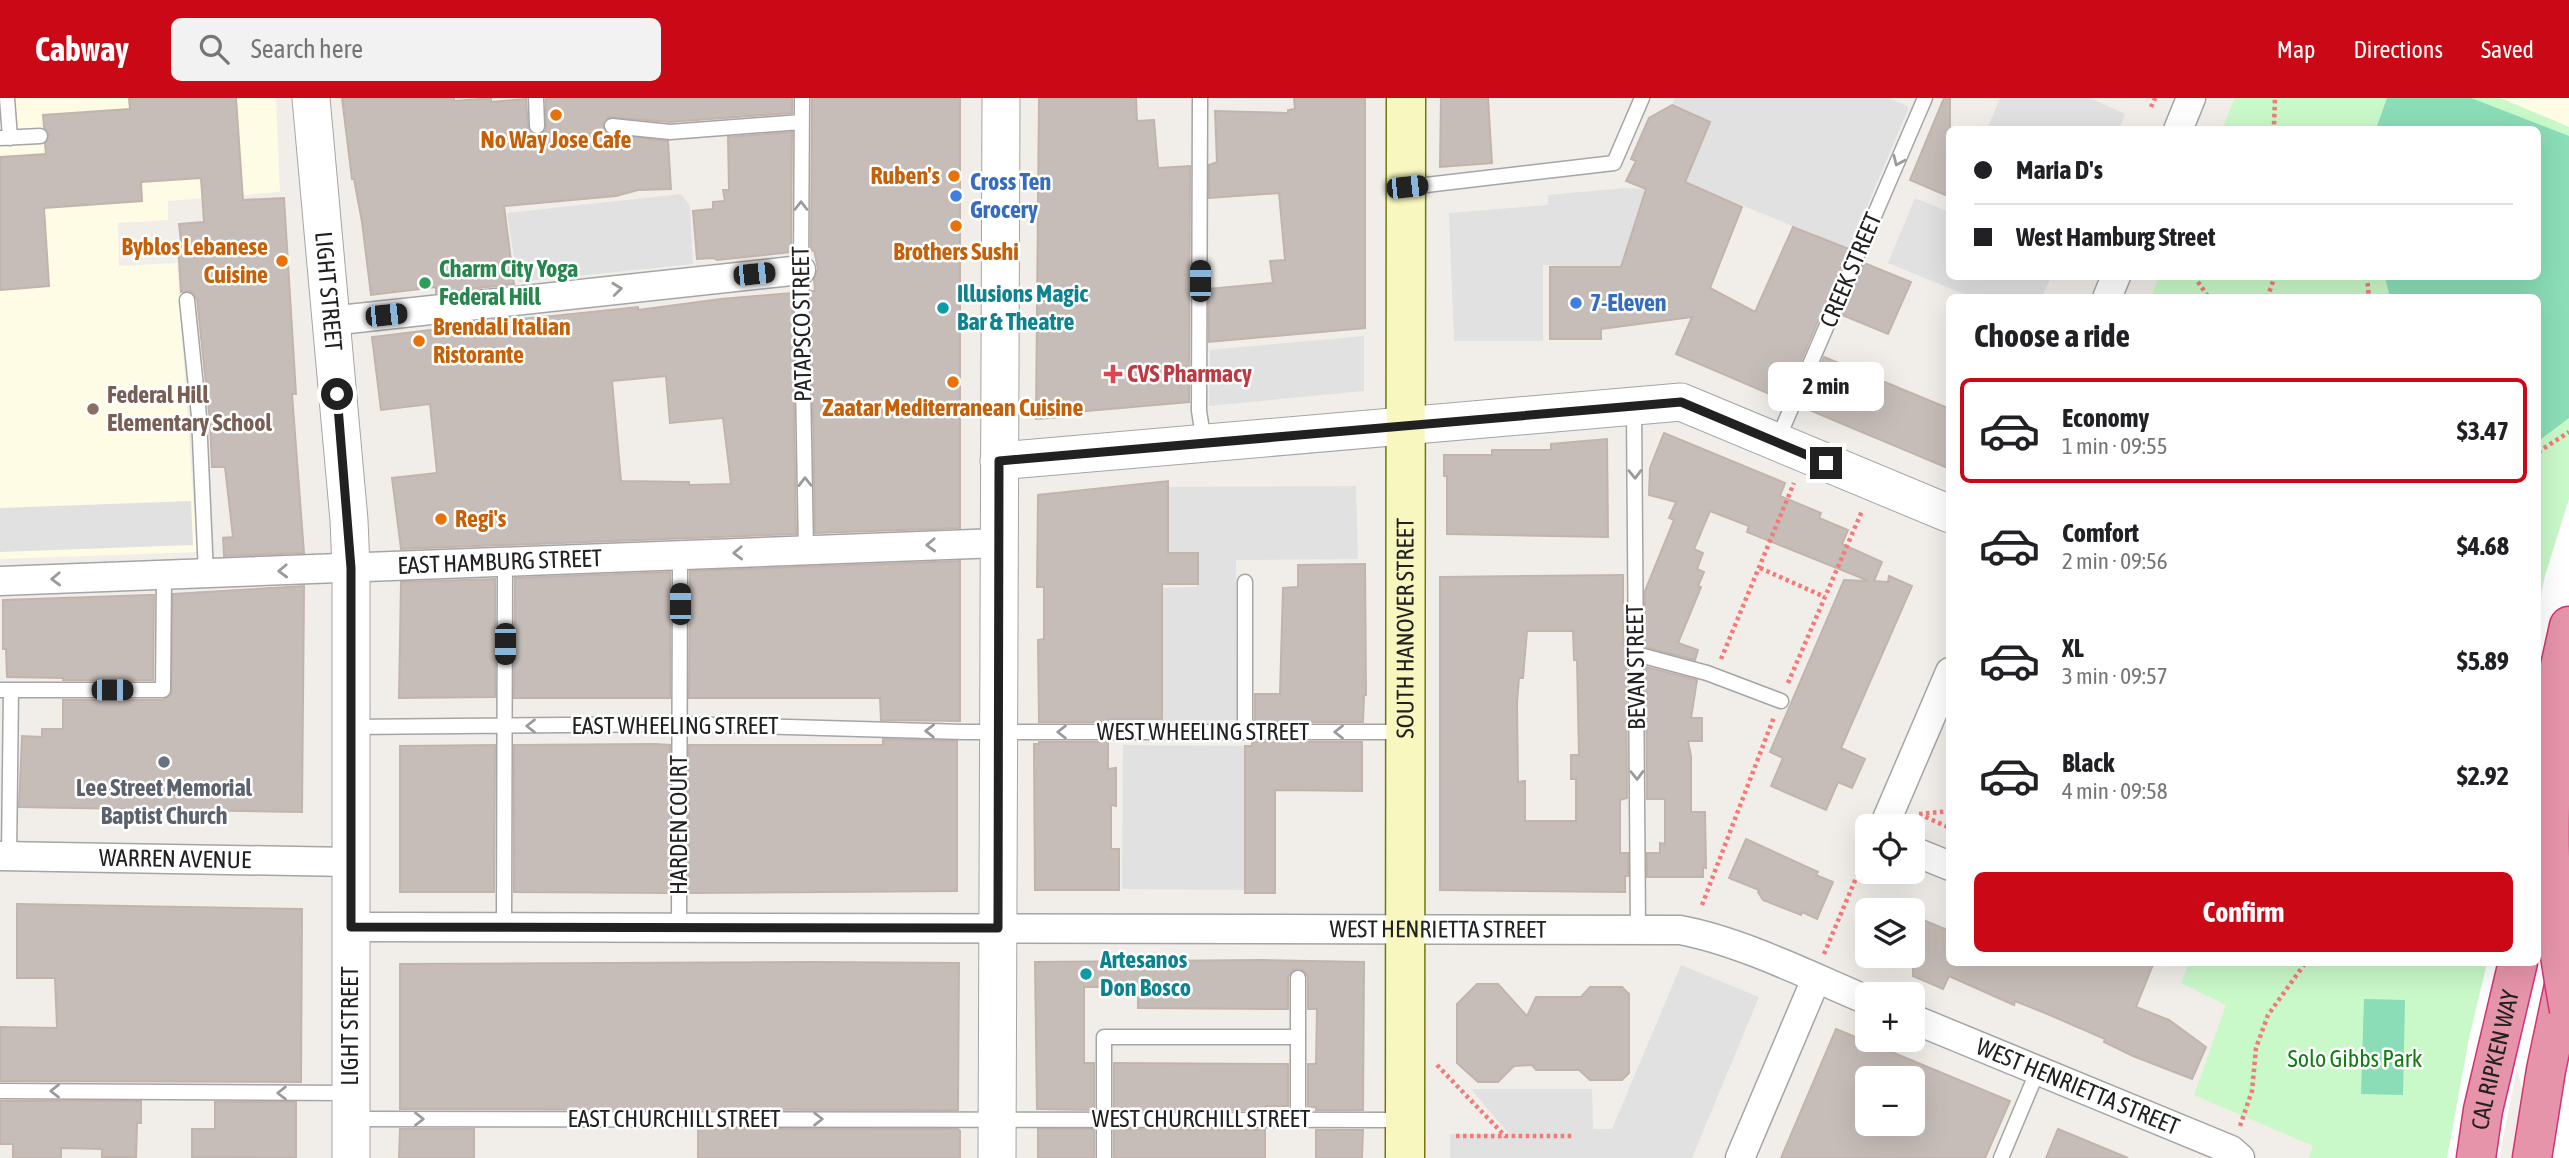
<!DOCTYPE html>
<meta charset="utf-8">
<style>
body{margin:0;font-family:"Asap Condensed",sans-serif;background:#f2f2f2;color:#202124;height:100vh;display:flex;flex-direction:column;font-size:26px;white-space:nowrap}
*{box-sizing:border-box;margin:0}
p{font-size:23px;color:#757577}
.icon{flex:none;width:38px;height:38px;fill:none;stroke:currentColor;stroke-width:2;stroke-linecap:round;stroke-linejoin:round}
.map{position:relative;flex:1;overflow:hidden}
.sheet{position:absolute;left:1946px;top:196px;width:595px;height:672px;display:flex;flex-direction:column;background:#fff;border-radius:10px;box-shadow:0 7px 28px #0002}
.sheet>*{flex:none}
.top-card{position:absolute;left:1946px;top:28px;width:595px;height:154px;border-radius:10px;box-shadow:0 7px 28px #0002;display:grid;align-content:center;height:154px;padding:0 28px;background:#fff}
.controls{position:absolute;left:1855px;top:716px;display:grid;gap:14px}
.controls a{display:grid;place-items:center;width:70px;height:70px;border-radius:10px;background:#fff;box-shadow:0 7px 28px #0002;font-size:35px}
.end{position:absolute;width:32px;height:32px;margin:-16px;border:9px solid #212121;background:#fff;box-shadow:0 0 0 4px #fff}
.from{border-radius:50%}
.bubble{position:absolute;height:49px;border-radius:10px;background:#fff;box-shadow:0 7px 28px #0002;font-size:23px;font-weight:700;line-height:49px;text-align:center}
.car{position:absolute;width:21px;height:42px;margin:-21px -10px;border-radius:9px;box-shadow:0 0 5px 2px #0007;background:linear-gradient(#222 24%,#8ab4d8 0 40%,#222 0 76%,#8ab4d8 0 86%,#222 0)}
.top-card b{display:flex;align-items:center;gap:24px;height:66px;font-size:26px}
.top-card b+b{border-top:2px solid #e0e0e0}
.top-card i{width:18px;height:18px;background:#202124}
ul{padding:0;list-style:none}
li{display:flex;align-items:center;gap:21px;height:105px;margin:0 14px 10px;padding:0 14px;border:4px solid transparent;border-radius:10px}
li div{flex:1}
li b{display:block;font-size:26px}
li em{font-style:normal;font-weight:700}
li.on{border-color:#cb0815}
li>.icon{width:63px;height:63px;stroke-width:1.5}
h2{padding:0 28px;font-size:32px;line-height:84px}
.primary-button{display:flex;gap:14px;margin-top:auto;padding:14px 28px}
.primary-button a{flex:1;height:80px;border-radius:10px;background:#cb0815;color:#fff;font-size:28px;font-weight:700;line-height:80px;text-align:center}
header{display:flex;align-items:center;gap:42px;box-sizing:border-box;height:98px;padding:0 35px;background:#cb0815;color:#fff}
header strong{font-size:33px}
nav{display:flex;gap:38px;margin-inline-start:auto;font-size:24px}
.search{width:490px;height:63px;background:#f2f2f2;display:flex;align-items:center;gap:18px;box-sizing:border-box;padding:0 24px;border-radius:10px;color:#757577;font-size:26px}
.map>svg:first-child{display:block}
.education{fill:#fefce5}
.park{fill:#c9f8c9}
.pitch{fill:#8addb7}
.parking{fill:#e1e1e1}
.pier{fill:#fff}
.building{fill:#c6bdb8;stroke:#c3b4ab;stroke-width:2;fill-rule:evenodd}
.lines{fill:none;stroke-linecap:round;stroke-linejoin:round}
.service-casing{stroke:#a5a5a5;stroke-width:17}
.minor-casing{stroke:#a5a5a5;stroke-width:31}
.tertiary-casing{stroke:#a5a5a5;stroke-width:39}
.secondary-casing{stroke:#737809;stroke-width:41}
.motorway-casing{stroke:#d53074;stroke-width:41}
.path{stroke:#f57a76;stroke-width:4.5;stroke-dasharray:3.5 3.5;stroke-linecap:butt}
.service{stroke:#fff;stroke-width:14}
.minor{stroke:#fff;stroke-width:28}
.tertiary{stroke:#fff;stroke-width:37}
.secondary{stroke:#f8f7c0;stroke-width:38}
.motorway{stroke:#e594a9;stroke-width:38}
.motorway-bridge-casing{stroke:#d53074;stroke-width:41;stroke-linecap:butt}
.motorway-bridge{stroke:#e594a9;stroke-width:38}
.oneway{stroke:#9b9b9b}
.route{stroke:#212121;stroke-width:9}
.food-dot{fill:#e8710a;stroke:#fff;stroke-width:2.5}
.shop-dot{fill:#3f7fe0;stroke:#fff;stroke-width:2.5}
.leisure-dot{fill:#2e9e5b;stroke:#fff;stroke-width:2.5}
.culture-dot{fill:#0f9aa8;stroke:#fff;stroke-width:2.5}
.health-dot{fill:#e0444e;stroke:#fff;stroke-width:2.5}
.education-dot{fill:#8d6e63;stroke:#fff;stroke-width:2.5}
.worship-dot{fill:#6b7280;stroke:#fff;stroke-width:2.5}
.labels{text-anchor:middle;stroke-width:5;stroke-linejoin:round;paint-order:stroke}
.food-label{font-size:24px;font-weight:bold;fill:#c56008;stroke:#fff}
.shop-label{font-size:24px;font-weight:bold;fill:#366cbe;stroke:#fff;text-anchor:start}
.leisure-label{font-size:24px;font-weight:bold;fill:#27864d;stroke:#fff;text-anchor:start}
.street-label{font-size:24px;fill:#212121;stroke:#fff}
.culture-label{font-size:24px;font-weight:bold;fill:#0d838f;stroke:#fff;text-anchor:start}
.health-label{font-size:24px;font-weight:bold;fill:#be3a42;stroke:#fff;text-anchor:start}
.education-label{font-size:24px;font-weight:bold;fill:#785e54;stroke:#fff;text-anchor:start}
.worship-label{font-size:24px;font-weight:bold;fill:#5b616d;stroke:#fff}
.park-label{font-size:24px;fill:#107f12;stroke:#fff}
</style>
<header>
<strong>Cabway</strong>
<div class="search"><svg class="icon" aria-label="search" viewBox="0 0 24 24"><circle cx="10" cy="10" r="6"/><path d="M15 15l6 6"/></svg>Search here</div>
<nav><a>Map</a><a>Directions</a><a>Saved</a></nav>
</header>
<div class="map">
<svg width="2569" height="1060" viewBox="0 0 2569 1060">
<rect width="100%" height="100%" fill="#f1eee9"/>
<path class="education" d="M0,0H276L280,94L168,103V122L118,125L119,168L177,165L197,454L0,461Z
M2500,0H2569V29Z"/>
<path class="park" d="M2235,0H2500L2569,29V424L2538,498V200H2150L2159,179L2538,178V32L2222,31Z
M2189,865H2489L2449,1060H2309L2313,1048L2194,997L2226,907L2181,885Z"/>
<path class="pitch" d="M2387,0H2471L2569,38V320L2541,341L2538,339V200L2390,199L2385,179L2538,178V32L2376,31Z
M2364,901L2405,902L2403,997L2361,996Z"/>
<path class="parking" d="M1675,0H1889L1909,9L1849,151L1685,84L1710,25L1672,7Z
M2000,0H2090L2125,16L2119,31H1987Z
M1625,90L1646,91L1620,171L1543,167V243H1454L1449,115L1548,107V97Z
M681,96L690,108L693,166L518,184L507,115Z
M1915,100L1949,114L1950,178L2051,179L2042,199H1971L1888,165Z
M1364,238V293L1209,308L1210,252Z
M1356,388L1358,461L1236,462L1237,622L1161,623V490L1197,489L1196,455L1168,456L1169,389Z
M191,403L193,447L0,454V410Z
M1123,647L1245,648V792L1122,791Z
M1681,867L1759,899L1692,1060H1450V1036H1509L1471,991H1592L1593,1031H1612Z"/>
<path class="pier" d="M2569,401V1060H2539L2517,970L2499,1060H2447L2469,940L2487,865L2538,864V513L2545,478Z"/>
<path class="building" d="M129,0H236L243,102L284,100L296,296H292L304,455L224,458L223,440L233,439L225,369H212L210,324L197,201L190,193L181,194L178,145L181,144L179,126L204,124L201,80L141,84L142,103L44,110L49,188L0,192V59L46,56L45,46L49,37L44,29L43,17L130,11Z
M342,0H454V3L491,0V4L526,1L528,29L529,34L537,38L546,32V0H792V15L670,24L609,19L603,26L607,36L668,43L671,91L638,92L616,98L504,108L514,186L436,195V189L371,197L362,124L354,81H352Z
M812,0H960V430L815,435L811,193H815L814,181L818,171L814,152L811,153Z
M1039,0H1136L1137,23L1154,22L1158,70L1190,68L1189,304L1064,315V319L1036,321Z
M1294,0H1365V230L1209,244V191L1273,185L1270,163L1285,162L1279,95L1209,100V67L1217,64L1215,13L1288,15V12L1295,11Z
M1441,0H1488L1492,65L1440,69Z
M1944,0H1950V99L1910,82Z
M1672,7L1710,24L1685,84L1742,109L1710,190L1755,214L1793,129L1849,151L1784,302L1676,256L1692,219L1601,231V241H1550V169H1621L1646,91L1626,83L1636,63L1631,61L1649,20Z
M792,34L791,154L717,162L714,160L697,161L693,113L713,111V104L725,103L723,92H729L728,39Z
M1864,165L1911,184L1888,236L1842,217Z
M792,195L796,436L401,451L392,380L437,375L430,306L381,312L372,239L438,231V228L519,219V221L553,218L638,209V212L721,201ZM666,278L670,325L723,320L731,386L689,387V384L621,383L612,283Z
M1824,259L1950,311V371L1802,309Z
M1664,335L1785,385L1780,398L1821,415L1819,420L1848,432L1842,446L1882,464L1874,483L1888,484L1889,478L1912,488L1841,650L1865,661L1852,690L1838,684L1826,712L1771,688L1783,660L1770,654L1844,482L1869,483L1747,434L1749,428L1710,413L1694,451L1703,455L1697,471L1704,474L1698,488L1701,489L1678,545L1698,552L1695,562L1645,549V493L1674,422L1669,420L1676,404L1649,397L1650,370Z
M1607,341L1608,439L1447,436V378H1444V357H1492V352H1551V346Z
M1168,383V455H1198V486H1162V621H1108V624H1039L1038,542L1044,541V489H1037L1038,397Z
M960,463V623L881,622L880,600H689L690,473Z
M1365,466L1366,597H1364L1363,624H1255V596H1280L1283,490L1298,489V467Z
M670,474V600H514L515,480Z
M1623,477V548L1626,539L1627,700L1620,702V755H1628V778H1625V794L1440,792V479ZM1527,533H1573L1574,562H1577L1579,657H1571V681H1576V723H1525V683L1518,684L1517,605L1519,580H1523Z
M495,481V599L399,600L401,484Z
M304,488L302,714L19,709L22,638L42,639V631H63V602H163L171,597L173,496Z
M150,497H154L153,582H63V580L7,579L6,551H3V502Z
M1646,569L1697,582L1691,620H1702V643H1688L1691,658V714H1705L1706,770L1703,769V779H1647V755H1660V745L1665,746V701H1647Z
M883,641L957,643V793L689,795V647H883Z
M1039,644H1108V671L1116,670V708L1111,707V751H1119V792H1035L1034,646H1039Z
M1252,644H1362V693L1275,692V795H1245V648H1252Z
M655,646L670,647L669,795L514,794V647Z
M495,647L494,794H400V648Z
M1746,741L1818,774L1816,777L1833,784L1817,821L1802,814L1801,817L1763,802L1758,794L1759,792L1729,780Z
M17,806L302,811L301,984L0,983V929L57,930L55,880H17Z
M1913,818L1950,833V864H2154L2136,909L2169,922L2206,949L2192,981L2133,958L2104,944L2105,941L2045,915L2015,903L2014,907L1949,878L1943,891L1913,878Z
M1262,862L1364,864L1363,1012H1316V1009H1308V966H1316L1317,911H1308V879L1306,875L1299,870L1293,872L1288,879V911L1138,910V889H1084V965H1094V1012L1037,1011L1035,864Z
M812,864L959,865L958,1012L400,1011V866Z
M1477,886H1498L1527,918L1536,899H1581L1590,889H1622L1629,896V975L1622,982H1590L1579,972H1536L1532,967L1514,968L1498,984H1478L1457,965V906Z
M1836,931L2010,1003L1985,1060H1781ZM1867,980H1913V1026H1867Z
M1114,965L1288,966V1008H1265V1012H1114Z
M0,1003H141V1025H137L136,1059H102V1051L61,1050V1060H13V1046H0Z
M215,1004H296V1060L192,1059V1031H215Z
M400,1031H474V1060H399Z
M698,1031H958L960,1033V1060H698Z
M1038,1031H1094V1060H1038Z
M1114,1031L1265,1032V1060H1114Z
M2058,1031L2128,1060H2046Z
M1316,1032H1363L1362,1060H1316Z"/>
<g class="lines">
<defs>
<path id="service" d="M7,0L10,40
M536,0L537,28
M802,0L801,172L806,453
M1200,0L1199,313L1204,344
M612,28L670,34L801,24
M0,40L40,38
M1409,89L1614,65L1642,0
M187,202L199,318L206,476
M1634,310L1638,830
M1777,343L1925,0
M1245,484V634
M1636,556L1707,575L1781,603
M0,592H163L164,477
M351,629L680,626L964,634H1405
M9,758L11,592
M504,829L505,464
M679,829L680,458
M0,993L349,995
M352,1021L1403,1022
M1298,1021V880
M1104,1060V939H1298
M2001,1060L2038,972"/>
<g id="minor">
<path d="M2178,32L2191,0"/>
<path d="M2107,200L2116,178"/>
<path d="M330,223L801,172"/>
<path id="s1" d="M0,483L999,445"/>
<path d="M1884,728L1950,574"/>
<path d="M1913,753L1950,768"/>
<path id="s2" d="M0,758L350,764"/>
<path id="s3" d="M350,829L1680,832C1740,843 1810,878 1867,902"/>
<path id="s4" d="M1913,921L2231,1052L2240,1060"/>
<path d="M1740,1060L1816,881"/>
</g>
<g id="tertiary">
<path id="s5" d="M311,0L349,422L351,470V1060"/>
<path d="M999,363L1681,304L1950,416"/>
<path d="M997,1060L1001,0"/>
</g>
<g id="secondary">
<path id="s6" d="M1405,1060L1406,0"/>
</g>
<g id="motorway">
<path d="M2552,605L2569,528"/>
<path id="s7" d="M2476,1060L2483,1012L2518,864"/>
<path d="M2532,1060L2546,972L2567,873"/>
</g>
</defs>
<use href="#service" class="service-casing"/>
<use href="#minor" class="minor-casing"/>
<use href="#tertiary" class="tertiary-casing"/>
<use href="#secondary" class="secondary-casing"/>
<use href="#motorway" class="motorway-casing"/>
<path class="path" d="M2151,9L2155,0
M2270,32L2274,27L2275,0
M2194,178L2209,200
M2367,178L2369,200
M2225,200H2235
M2267,200L2275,178
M2538,354L2569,334
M1760,470L1825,499
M1721,561L1794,385
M1788,585L1862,413
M1919,716L1950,730
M1919,716L1950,713
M1702,807L1774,619
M1824,856L1867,754
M1437,967L1505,1038H1573
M2240,1028L2252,993L2256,950L2268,917L2306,864
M1456,1038H1504"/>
<use href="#service" class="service"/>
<use href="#minor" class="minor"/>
<use href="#tertiary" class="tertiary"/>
<use href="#secondary" class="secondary"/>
<use href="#motorway" class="motorway"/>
<defs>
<path id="motorway-bridge" d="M2560,572C2554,634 2548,696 2550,759C2552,810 2560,862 2569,912"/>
</defs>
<use href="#motorway-bridge" class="motorway-bridge-casing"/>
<use href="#motorway-bridge" class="motorway-bridge"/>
</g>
<defs><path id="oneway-chevron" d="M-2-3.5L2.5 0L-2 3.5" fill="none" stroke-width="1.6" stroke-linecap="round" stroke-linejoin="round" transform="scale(1.75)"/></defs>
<g class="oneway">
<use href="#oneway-chevron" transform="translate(1898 63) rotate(114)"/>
<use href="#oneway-chevron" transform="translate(801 108) rotate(-90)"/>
<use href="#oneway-chevron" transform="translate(617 191) rotate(-6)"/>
<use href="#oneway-chevron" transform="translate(1635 376) rotate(89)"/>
<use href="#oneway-chevron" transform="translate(805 384) rotate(-91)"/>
<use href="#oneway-chevron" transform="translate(931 447) rotate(178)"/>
<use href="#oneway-chevron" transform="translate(738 455) rotate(178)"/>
<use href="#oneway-chevron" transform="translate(283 473) rotate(178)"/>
<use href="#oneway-chevron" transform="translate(56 481) rotate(178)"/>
<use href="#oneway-chevron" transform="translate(531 628) rotate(180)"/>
<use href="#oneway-chevron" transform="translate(930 633) rotate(-179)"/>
<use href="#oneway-chevron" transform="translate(1062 634) rotate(-180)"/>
<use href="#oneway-chevron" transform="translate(1339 634) rotate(-180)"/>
<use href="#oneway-chevron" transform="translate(1637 677) rotate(89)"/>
<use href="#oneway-chevron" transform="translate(55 993) rotate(-180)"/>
<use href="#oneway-chevron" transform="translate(282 995) rotate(-180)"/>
<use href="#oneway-chevron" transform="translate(419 1021)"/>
<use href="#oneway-chevron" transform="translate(818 1021)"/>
</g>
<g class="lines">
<path class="route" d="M337,296L351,470V829L998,830L999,363L1681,304L1826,365"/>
</g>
<g class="food-dot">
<circle cx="556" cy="17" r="7"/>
<circle cx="954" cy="78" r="7"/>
<circle cx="956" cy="128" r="7"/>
<circle cx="282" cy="163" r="7"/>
<circle cx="419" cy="243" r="7"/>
<circle cx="953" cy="284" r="7"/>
<circle cx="441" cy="421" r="7"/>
</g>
<g class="shop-dot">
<circle cx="956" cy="98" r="7"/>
<circle cx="1576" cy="205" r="7"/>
</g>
<circle class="leisure-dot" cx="425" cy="185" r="7"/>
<g class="culture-dot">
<circle cx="943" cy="210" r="7"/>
<circle cx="1086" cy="876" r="7"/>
</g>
<path class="health-dot" d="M1109.5 265.5h7v7h7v7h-7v7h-7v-7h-7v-7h7z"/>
<circle class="education-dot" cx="93" cy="311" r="7"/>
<circle class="worship-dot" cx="164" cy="664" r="7"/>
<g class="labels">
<g class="food-label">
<text x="556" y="50">No Way Jose Cafe</text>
<text x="940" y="86" text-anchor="end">Ruben's</text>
<text x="268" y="157" text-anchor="end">Byblos Lebanese<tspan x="268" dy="28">Cuisine</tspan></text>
<text x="956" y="162">Brothers Sushi</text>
<text x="433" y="237" text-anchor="start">Brendali Italian<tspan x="433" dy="28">Ristorante</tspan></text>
<text x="953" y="318">Zaatar Mediterranean Cuisine</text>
<text x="455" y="429" text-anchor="start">Regi's</text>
</g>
<g class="shop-label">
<text x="970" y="92">Cross Ten<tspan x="970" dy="28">Grocery</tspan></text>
<text x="1590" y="213">7-Eleven</text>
</g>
<g class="leisure-label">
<text x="439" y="179">Charm City Yoga<tspan x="439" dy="28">Federal Hill</tspan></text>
</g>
<g class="street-label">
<text transform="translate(1851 172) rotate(-67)" y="8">CREEK STREET</text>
<text dy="8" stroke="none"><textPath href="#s5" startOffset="194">LIGHT STREET</textPath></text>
<text transform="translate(802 226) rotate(-91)" y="8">PATAPSCO STREET</text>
<text dy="8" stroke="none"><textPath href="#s1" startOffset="500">EAST HAMBURG STREET</textPath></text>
<text dy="8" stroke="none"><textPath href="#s6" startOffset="530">SOUTH HANOVER STREET</textPath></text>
<text transform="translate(1636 569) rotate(-91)" y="8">BEVAN STREET</text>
<text x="675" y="636">EAST WHEELING STREET</text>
<text x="1203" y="642">WEST WHEELING STREET</text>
<text transform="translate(679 727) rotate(-90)" y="8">HARDEN COURT</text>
<text dy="8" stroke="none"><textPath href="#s2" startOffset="175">WARREN AVENUE</textPath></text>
<text dy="8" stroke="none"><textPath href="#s3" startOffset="1088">WEST HENRIETTA STREET</textPath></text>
<text transform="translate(350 928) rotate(-90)" y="8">LIGHT STREET</text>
<text dy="8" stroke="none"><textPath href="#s7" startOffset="100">CAL RIPKEN WAY</textPath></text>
<text dy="8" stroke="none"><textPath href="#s4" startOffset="178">WEST HENRIETTA STREET</textPath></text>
<text x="674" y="1029">EAST CHURCHILL STREET</text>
<text x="1201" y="1029">WEST CHURCHILL STREET</text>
</g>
<g class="culture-label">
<text x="957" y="204">Illusions Magic<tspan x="957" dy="28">Bar &amp; Theatre</tspan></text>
<text x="1100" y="870">Artesanos<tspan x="1100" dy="28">Don Bosco</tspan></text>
</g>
<g class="health-label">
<text x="1127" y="284">CVS Pharmacy</text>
</g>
<g class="education-label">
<text x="107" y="305">Federal Hill<tspan x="107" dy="28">Elementary School</tspan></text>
</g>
<g class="worship-label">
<text x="164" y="698">Lee Street Memorial<tspan x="164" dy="28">Baptist Church</tspan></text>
</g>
<g class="park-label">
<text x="2355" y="969">Solo Gibbs Park</text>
</g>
</g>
</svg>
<div class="controls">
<a><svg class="icon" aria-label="locate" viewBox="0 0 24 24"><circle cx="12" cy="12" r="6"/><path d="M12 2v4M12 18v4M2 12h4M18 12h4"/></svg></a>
<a><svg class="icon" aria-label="layers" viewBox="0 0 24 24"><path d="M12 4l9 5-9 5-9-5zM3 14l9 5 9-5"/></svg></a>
<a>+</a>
<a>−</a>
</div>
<i class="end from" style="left:337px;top:296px"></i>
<i class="end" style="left:1826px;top:365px"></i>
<div class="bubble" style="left:1768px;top:264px;width:116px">2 min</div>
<i class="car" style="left:1407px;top:89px;rotate:84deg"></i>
<i class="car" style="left:754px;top:176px;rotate:84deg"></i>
<i class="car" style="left:1200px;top:183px;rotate:0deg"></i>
<i class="car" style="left:386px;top:217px;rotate:84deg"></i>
<i class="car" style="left:680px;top:506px;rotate:0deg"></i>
<i class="car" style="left:505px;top:546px;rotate:180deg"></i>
<i class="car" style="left:112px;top:592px;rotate:90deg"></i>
<div class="top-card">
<b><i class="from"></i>Maria D's</b>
<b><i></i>West Hamburg Street</b>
</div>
<section class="sheet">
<h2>Choose a ride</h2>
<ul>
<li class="on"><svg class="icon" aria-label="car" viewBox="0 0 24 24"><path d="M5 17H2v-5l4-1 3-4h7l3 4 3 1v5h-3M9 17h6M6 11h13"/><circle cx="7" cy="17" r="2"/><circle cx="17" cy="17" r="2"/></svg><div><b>Economy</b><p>1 min · 09:55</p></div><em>$3.47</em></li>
<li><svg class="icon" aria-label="car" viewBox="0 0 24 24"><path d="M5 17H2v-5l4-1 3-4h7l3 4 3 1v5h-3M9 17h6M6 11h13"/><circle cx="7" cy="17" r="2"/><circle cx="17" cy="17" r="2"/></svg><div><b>Comfort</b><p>2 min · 09:56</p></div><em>$4.68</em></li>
<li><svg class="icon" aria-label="car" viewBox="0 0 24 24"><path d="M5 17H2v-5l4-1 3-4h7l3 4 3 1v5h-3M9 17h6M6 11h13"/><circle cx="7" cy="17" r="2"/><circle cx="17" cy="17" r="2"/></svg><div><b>XL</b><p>3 min · 09:57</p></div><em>$5.89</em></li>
<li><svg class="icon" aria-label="car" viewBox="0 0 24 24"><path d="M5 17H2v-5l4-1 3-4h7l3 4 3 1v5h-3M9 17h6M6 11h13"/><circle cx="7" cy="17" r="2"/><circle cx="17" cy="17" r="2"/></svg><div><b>Black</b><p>4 min · 09:58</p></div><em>$2.92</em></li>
</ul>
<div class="primary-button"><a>Confirm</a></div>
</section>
</div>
